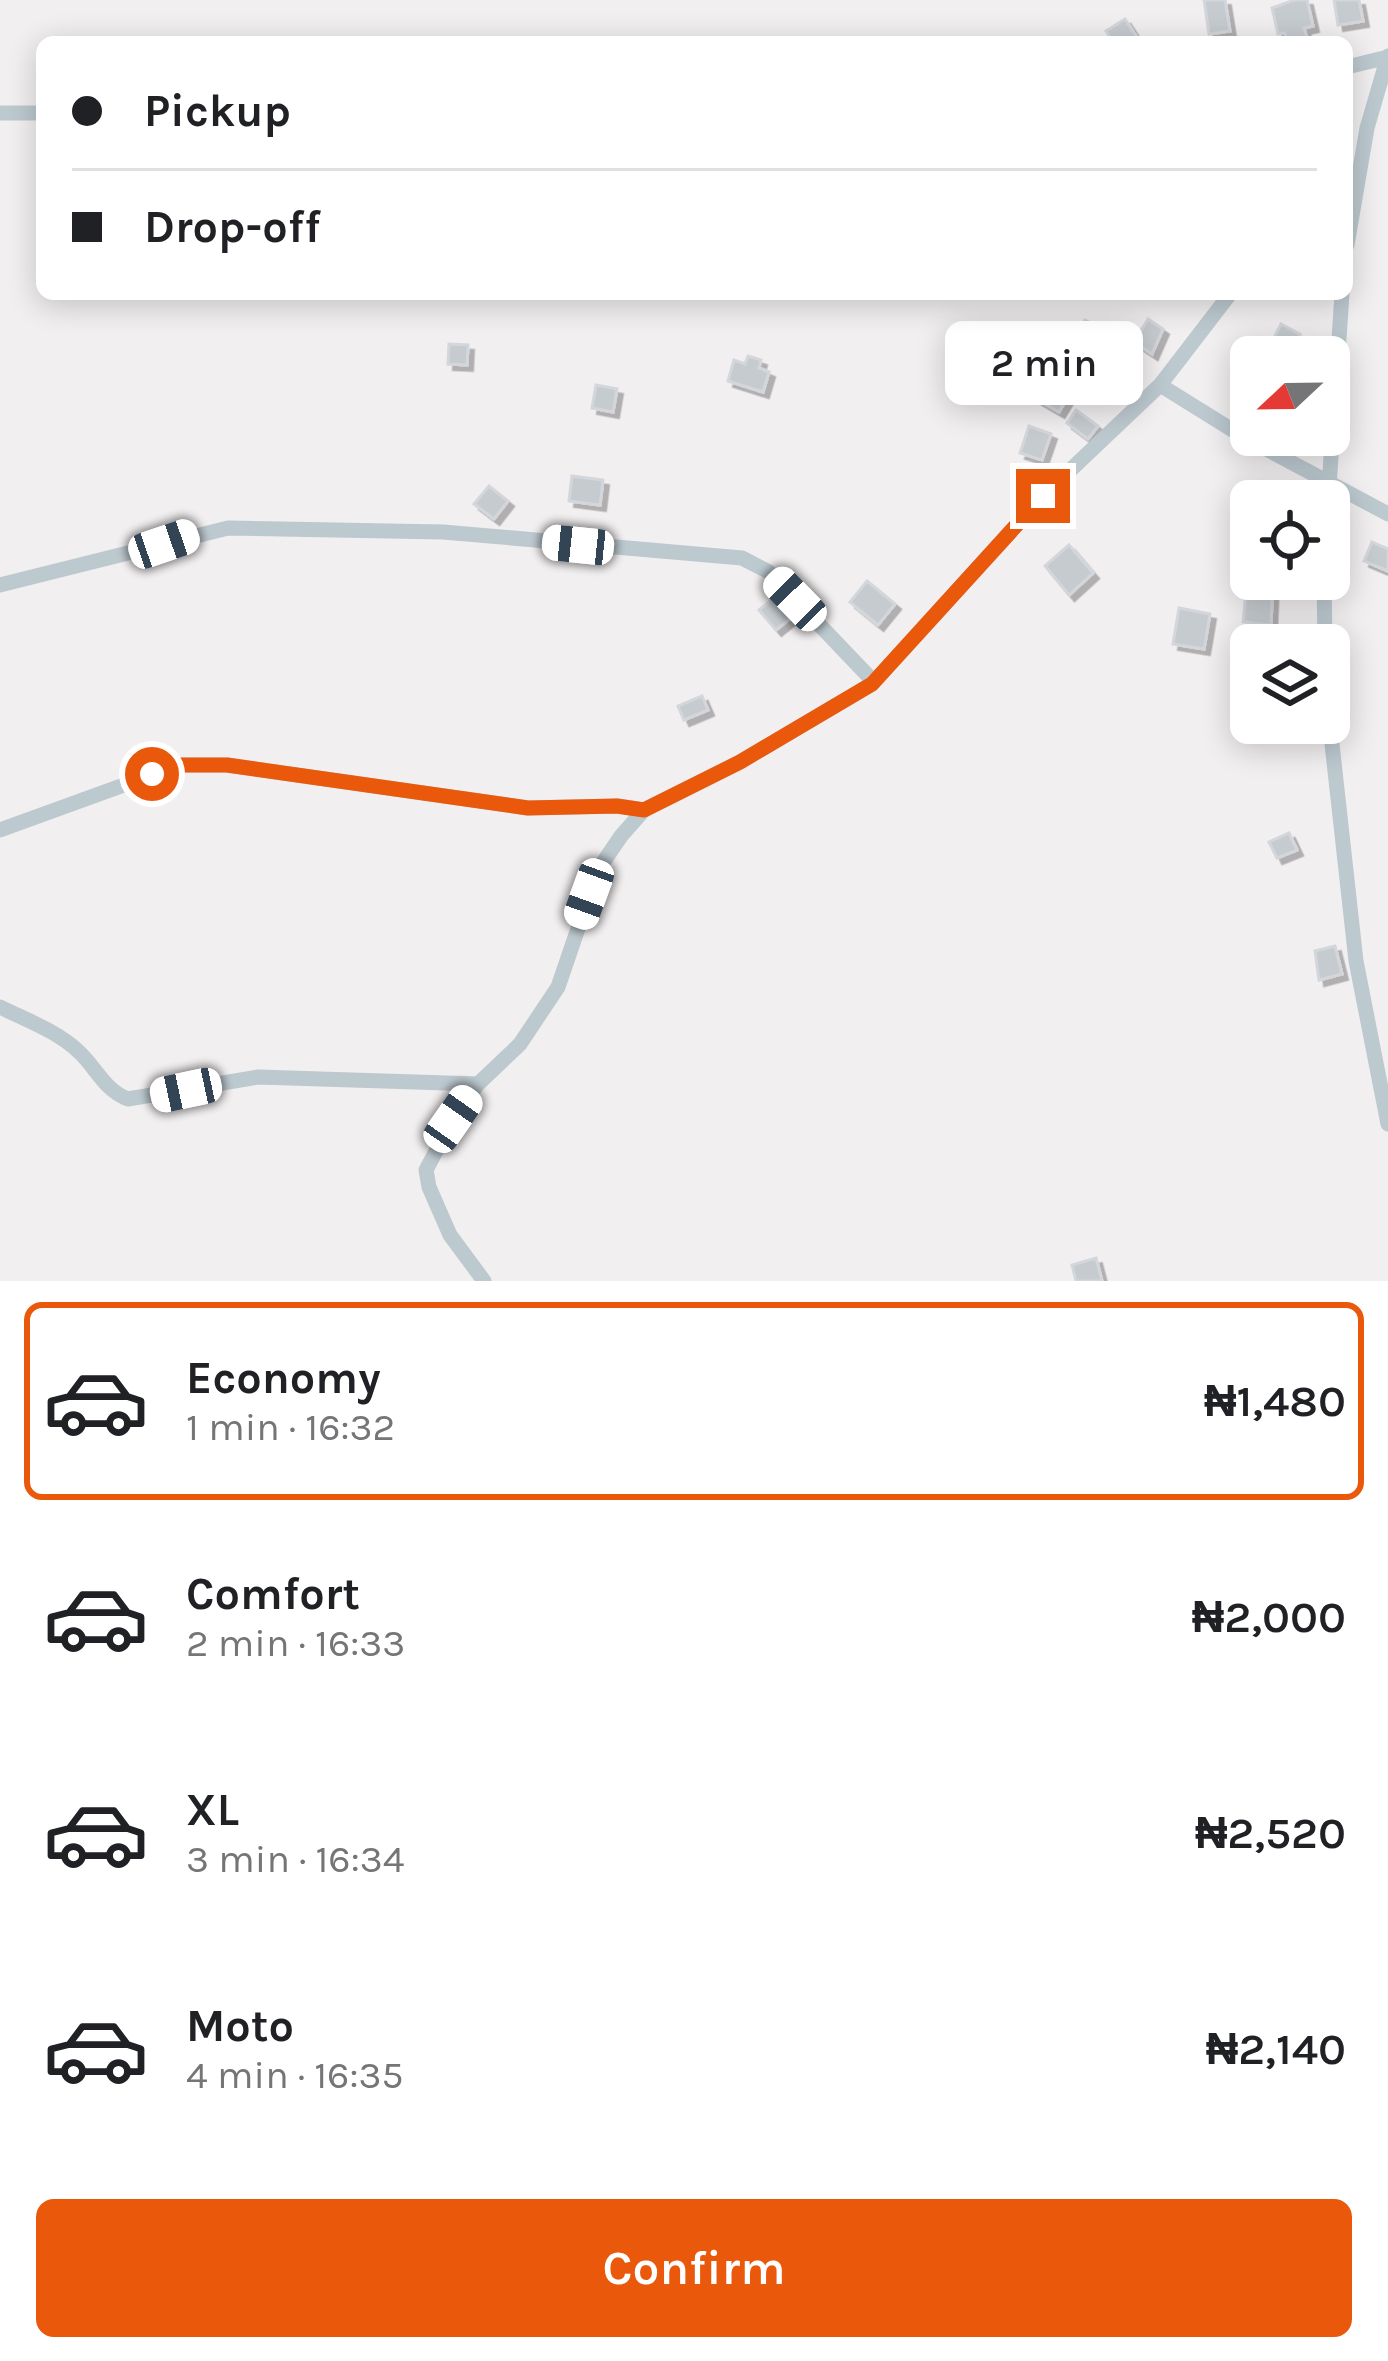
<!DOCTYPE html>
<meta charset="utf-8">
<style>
body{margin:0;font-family:Karla,sans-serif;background:#f2f2f2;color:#202124;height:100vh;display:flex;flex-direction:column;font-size:45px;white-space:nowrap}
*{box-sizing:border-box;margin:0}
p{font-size:39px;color:#757577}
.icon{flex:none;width:66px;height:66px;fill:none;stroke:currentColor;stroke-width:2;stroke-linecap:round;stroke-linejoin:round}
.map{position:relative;height:1281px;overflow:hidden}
.side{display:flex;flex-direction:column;background:#fff;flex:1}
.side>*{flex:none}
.guide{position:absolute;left:36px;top:36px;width:1317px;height:264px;border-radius:18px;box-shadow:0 6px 30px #0003;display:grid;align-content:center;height:264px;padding:0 36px;background:#fff}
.needle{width:78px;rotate:248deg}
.controls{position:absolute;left:1230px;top:336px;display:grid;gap:24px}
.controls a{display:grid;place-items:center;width:120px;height:120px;border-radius:18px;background:#fff;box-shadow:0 6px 30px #0003;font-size:60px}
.end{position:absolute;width:54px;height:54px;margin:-27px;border:15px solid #ea580c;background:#fff;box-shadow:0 0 0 6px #fff}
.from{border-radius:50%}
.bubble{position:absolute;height:84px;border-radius:18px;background:#fff;box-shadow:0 6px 30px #0003;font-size:39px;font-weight:600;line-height:84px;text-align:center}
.car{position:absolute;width:36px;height:72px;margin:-36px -18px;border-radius:15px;box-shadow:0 0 9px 3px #0007;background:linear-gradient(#fff 24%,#345 0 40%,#fff 0 76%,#345 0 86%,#fff 0)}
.guide b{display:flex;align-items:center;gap:42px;height:114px;font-size:45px}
.guide b+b{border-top:3px solid #e0e0e0}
.guide i{width:30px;height:30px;background:#202124}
ul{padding:21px 0 0;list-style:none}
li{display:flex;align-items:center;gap:36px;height:198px;margin:0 24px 18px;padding:0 12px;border:6px solid transparent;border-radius:18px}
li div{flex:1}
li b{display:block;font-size:45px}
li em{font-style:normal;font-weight:600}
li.active{border-color:#ea580c}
li>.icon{width:108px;height:108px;stroke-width:1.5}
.primary-button{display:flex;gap:24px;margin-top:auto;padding:24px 36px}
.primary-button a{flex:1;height:138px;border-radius:18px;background:#ea580c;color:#fff;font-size:48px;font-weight:600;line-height:138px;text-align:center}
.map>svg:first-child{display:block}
.building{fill:#c6cbcf;stroke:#d3d6db;stroke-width:3;filter:url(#shadow)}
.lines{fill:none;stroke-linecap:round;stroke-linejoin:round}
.minor{stroke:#bcc9cf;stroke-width:15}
.route{stroke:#ea580c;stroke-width:15}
</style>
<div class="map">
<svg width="1388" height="1281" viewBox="0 0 1388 1281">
<defs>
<filter id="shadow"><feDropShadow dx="5.5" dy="5.5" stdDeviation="0" flood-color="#0004"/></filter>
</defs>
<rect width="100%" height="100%" fill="#f2eff0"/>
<path class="building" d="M1204,0H1225L1230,31L1209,34Z
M1295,0H1307L1313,26L1304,28L1307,38L1287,42L1285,33L1278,34L1272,8Z
M1334,0H1359L1363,21L1338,25Z
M1125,19L1138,39L1113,42L1106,31Z
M1148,319L1163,329L1152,354L1134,342Z
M1085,320L1107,332L1084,375L1062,363Z
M1281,324L1300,334L1291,350L1273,340Z
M449,344L468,345L467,365L448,364Z
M748,356L761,360L759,368L769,372L763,392L728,381L734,360L745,364Z
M967,363L988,385L979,394L958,371Z
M1055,366L1078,380L1059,412L1035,398Z
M596,385L617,389L613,412L592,408Z
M1076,410L1098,426L1088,439L1067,423Z
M1029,426L1051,434L1042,460L1020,453Z
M572,476L603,480L600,505L569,501Z
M489,486L508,501L494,519L474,504Z
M1372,542L1388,549V571L1364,561Z
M1069,545L1093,573L1069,595L1045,566Z
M1255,579H1273L1271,625L1243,622L1247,582L1254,583Z
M867,581L895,604L878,625L850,602Z
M775,597L792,617L776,630L759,610Z
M1179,608L1210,614L1204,649L1173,644Z
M702,696L708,710L684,720L678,706Z
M1289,833L1297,850L1277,858L1269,842Z
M1335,946L1342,974L1319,980L1315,951Z
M1096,1258L1102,1281H1076L1072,1265Z"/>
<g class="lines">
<path class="minor" d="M1347,67L1388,57
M0,113H42
M1347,245L1367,128L1388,56
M1160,385L1242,436L1388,514
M1328,501L1342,294
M1324,579L1325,645
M0,585L228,528L443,532L742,558L769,572L874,682
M1329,717L1356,961L1388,1124
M0,830L179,765H227L528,808L617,806L644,810
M0,1007C26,1020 57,1031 78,1051C96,1067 104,1090 128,1099L258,1077L478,1084
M484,1281L450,1235L429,1187L426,1170L453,1119L478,1084L520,1044L558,987L598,870L621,836L644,810L740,762L872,684L1043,496L1160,385L1230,294"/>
</g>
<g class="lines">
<path class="route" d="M152,774L179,765H227L528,808L617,806L644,810L740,762L872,684L1043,496"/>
</g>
</svg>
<div class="controls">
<a><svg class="needle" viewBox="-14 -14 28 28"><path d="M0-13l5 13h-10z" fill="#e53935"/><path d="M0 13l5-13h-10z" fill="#757577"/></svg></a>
<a><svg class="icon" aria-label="locate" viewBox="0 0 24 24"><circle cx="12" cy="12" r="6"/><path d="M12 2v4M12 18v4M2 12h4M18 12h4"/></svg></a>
<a><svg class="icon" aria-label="layers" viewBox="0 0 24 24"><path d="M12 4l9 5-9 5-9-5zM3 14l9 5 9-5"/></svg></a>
</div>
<i class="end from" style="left:152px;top:774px"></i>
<i class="end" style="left:1043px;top:496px"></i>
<div class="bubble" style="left:945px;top:321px;width:198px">2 min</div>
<i class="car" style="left:164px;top:544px;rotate:71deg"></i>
<i class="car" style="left:578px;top:545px;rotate:276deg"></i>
<i class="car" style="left:795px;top:599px;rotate:316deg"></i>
<i class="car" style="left:589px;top:894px;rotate:200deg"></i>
<i class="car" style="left:186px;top:1090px;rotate:258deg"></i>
<i class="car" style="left:453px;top:1119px;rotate:35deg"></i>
<div class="guide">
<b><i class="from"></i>Pickup</b>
<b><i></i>Drop-off</b>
</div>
</div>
<section class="side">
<ul>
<li class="active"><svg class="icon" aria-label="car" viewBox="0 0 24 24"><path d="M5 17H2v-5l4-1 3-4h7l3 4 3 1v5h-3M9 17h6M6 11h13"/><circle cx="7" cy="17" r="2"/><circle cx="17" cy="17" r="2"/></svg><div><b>Economy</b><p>1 min · 16:32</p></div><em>₦1,480</em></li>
<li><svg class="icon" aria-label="car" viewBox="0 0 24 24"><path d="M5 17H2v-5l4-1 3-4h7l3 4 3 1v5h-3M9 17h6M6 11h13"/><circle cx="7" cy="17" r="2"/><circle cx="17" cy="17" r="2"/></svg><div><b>Comfort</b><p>2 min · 16:33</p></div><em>₦2,000</em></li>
<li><svg class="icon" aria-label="car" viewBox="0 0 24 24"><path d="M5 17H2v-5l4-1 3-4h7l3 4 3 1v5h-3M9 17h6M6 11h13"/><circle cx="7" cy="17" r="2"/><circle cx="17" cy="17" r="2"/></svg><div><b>XL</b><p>3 min · 16:34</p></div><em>₦2,520</em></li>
<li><svg class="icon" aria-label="car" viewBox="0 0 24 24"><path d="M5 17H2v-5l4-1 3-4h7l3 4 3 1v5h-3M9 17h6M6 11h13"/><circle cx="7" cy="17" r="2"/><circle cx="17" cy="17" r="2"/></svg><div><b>Moto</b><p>4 min · 16:35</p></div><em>₦2,140</em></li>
</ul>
<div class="primary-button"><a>Confirm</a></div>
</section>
